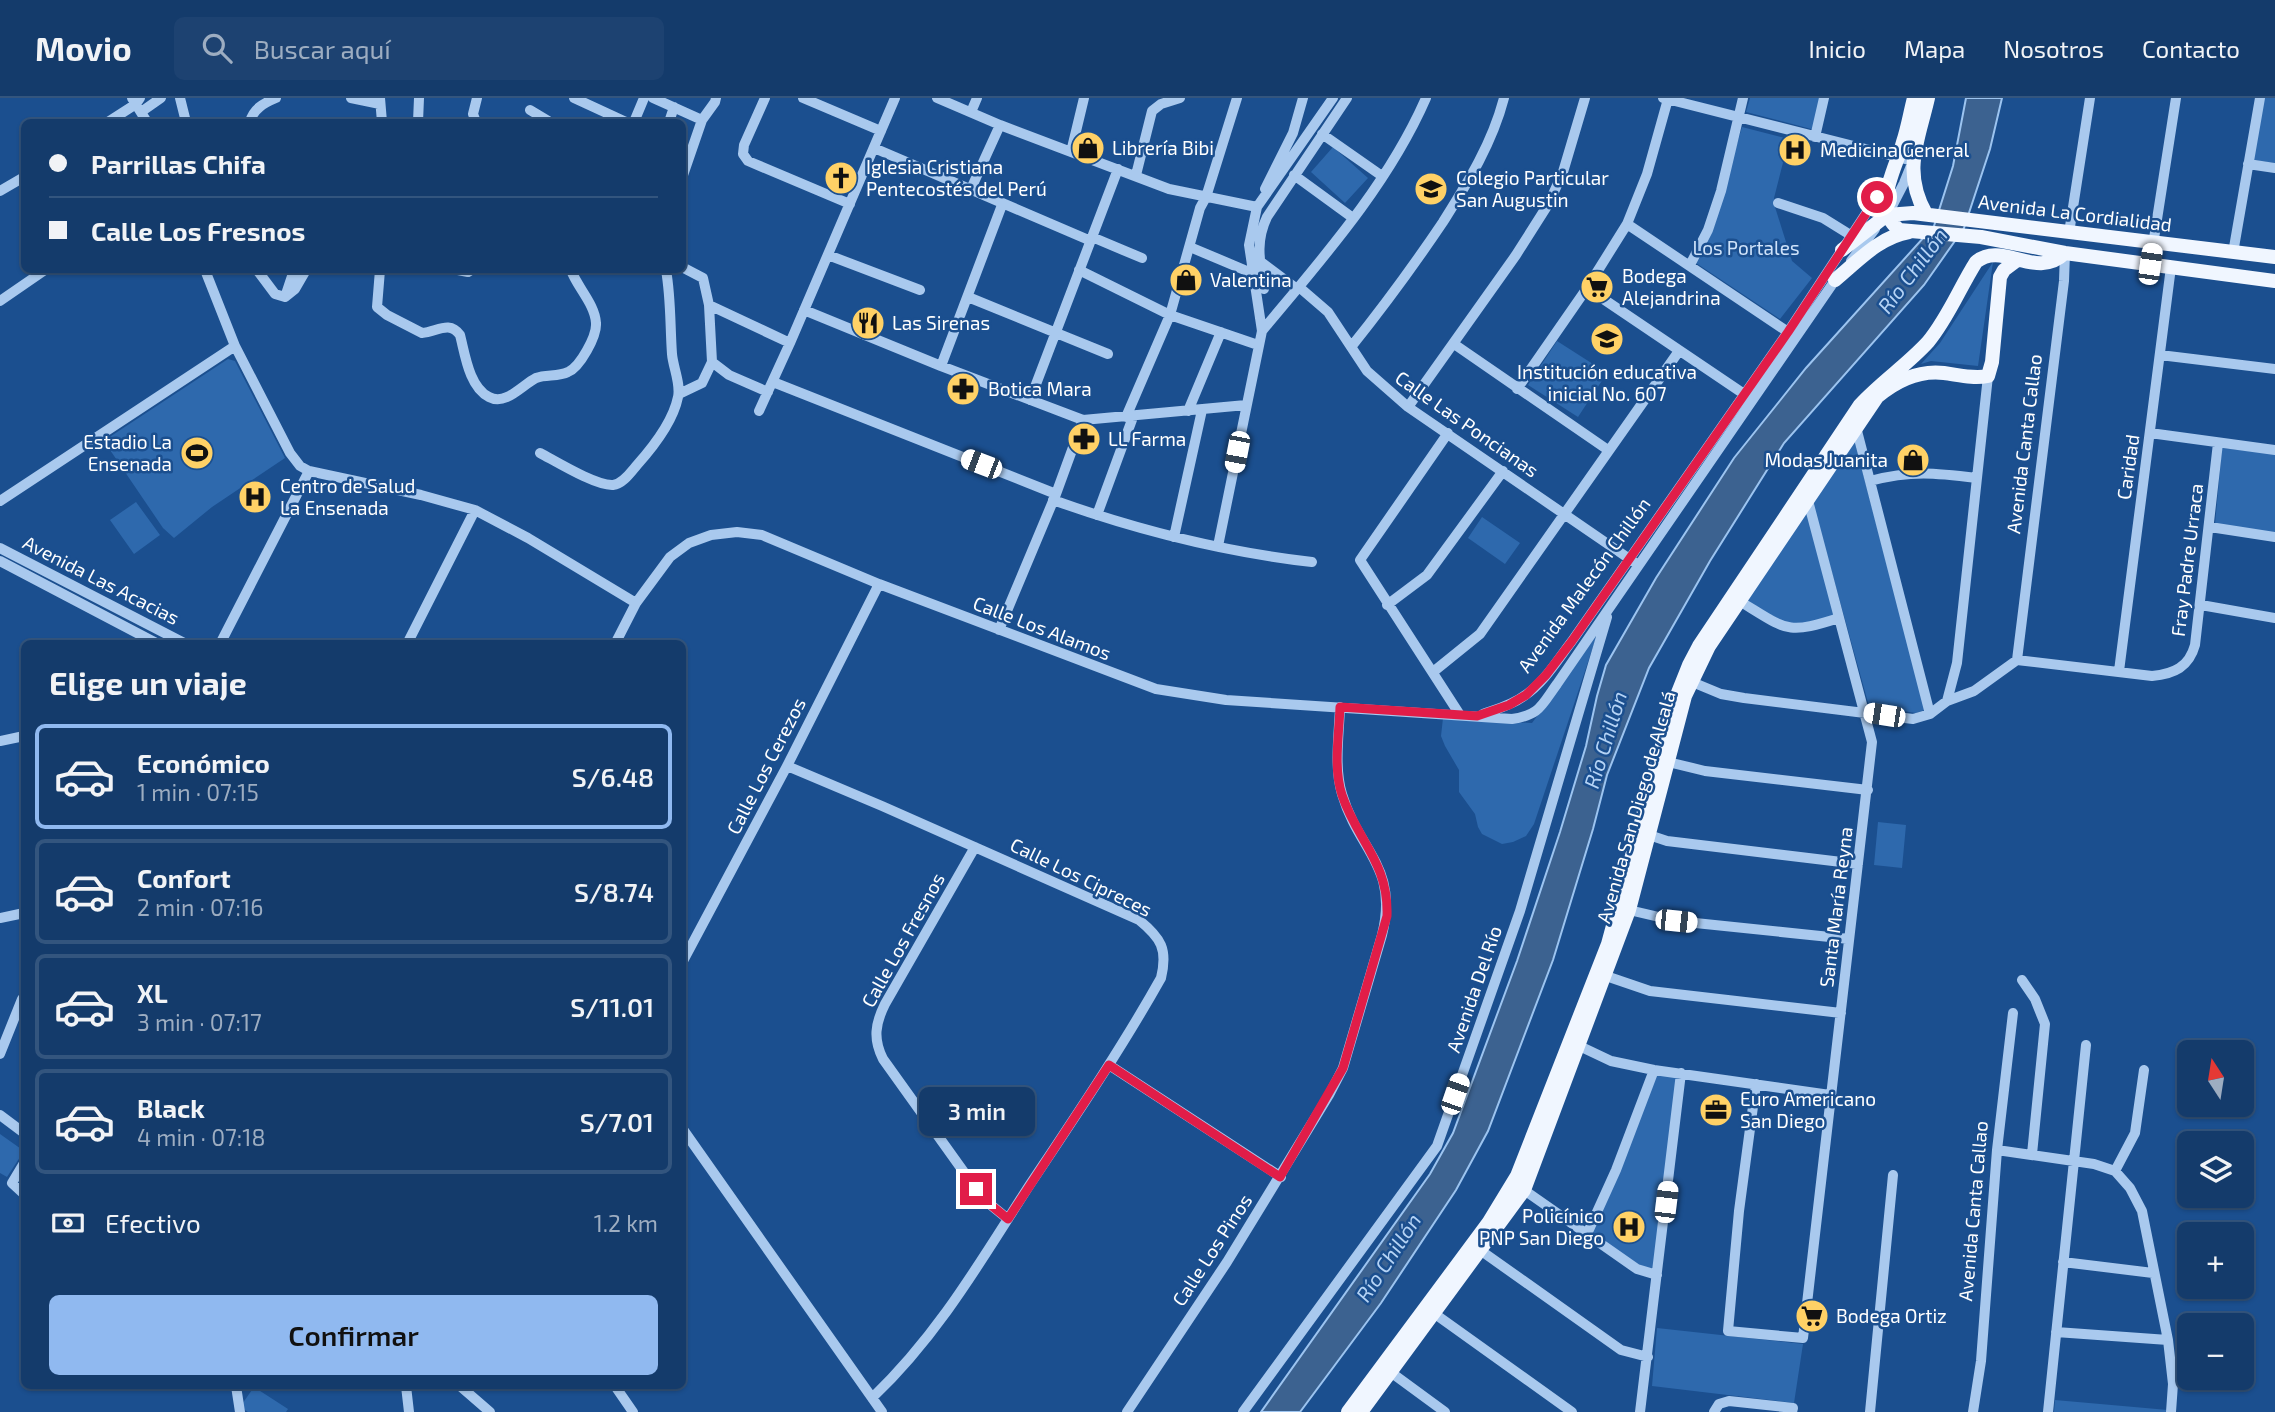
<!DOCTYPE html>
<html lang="es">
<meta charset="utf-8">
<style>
body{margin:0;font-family:"Exo 2",sans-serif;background:#1d4271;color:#f1f3f6;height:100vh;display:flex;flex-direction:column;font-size:26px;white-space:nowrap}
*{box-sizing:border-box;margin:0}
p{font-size:23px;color:#9dadc1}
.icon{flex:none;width:38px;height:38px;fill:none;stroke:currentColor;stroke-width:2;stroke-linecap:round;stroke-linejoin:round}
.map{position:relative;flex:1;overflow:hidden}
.details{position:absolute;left:21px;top:542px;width:665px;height:749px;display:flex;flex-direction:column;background:#143b6b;border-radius:10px;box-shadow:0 2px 5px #0004,0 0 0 2px #33557e}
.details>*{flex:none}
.banner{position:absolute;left:21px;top:21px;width:665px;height:154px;border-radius:10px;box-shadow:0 2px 5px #0004,0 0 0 2px #33557e;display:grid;align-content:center;height:154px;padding:0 28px;background:#143b6b}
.needle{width:46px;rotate:348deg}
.buttons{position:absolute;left:2177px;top:942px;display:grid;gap:14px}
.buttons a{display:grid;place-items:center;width:77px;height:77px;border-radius:10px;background:#143b6b;box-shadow:0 2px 5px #0004,0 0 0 2px #33557e;font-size:35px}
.end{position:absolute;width:32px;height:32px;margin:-16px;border:9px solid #e11d48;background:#fff;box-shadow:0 0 0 4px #fff}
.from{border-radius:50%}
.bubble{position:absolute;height:49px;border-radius:10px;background:#143b6b;box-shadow:0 2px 5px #0004,0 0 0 2px #33557e;font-size:23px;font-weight:600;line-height:49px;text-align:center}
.car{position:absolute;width:21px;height:42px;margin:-21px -10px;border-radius:9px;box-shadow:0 0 5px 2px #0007;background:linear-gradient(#fff 24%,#345 0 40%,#fff 0 76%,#345 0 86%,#fff 0)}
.banner b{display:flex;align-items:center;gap:24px;height:66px;font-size:26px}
.banner b+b{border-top:2px solid #33557e}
.banner i{width:18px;height:18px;background:#f1f3f6}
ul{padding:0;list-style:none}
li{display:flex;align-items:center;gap:21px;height:105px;margin:0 14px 10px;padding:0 14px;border:4px solid #33557e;border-radius:10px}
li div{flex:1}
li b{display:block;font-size:26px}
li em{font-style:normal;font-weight:600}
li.selected{border-color:#90b9f0}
li>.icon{width:63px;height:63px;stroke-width:1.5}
h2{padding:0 28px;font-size:32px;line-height:84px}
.pay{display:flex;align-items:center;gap:18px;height:77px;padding:0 28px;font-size:26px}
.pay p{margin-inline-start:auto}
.button{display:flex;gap:14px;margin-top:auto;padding:14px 28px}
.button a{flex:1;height:80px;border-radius:10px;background:#90b9f0;color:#111;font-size:28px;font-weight:600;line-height:80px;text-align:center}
header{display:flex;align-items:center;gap:42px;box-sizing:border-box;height:98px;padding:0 35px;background:#143b6b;border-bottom:2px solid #33557e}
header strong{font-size:33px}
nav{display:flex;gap:38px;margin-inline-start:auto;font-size:24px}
.search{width:490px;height:63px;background:#1d4271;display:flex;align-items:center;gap:18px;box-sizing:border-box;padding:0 24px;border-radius:10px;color:#9dadc1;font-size:26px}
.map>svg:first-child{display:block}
.green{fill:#2e69ad}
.water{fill:#3c6290;stroke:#9cc4f0;stroke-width:2}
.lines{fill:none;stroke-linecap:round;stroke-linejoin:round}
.minor{stroke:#a9c9ee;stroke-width:10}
.major{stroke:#f0f6ff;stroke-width:14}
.route{stroke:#e11d48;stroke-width:9}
.labels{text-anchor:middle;stroke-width:5;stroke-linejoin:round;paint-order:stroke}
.poi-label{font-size:19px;fill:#fff;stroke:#1b4f8f;text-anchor:start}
.street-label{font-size:19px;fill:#fff;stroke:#1b4f8f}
.park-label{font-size:19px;fill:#cfe3fa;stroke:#1b4f8f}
.water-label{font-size:21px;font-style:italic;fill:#b5d3f5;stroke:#1b4f8f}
</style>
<header>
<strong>Movio</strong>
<div class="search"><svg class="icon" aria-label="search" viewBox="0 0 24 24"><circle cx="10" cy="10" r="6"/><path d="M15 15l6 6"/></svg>Buscar aquí</div>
<nav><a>Inicio</a><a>Mapa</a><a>Nosotros</a><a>Contacto</a></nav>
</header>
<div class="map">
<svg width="2275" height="1314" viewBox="0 0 2275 1314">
<rect width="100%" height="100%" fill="#1b4f8f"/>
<path class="green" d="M1750,0H1822L1815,32L1746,14Z
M2264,0H2275V65L2253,62Z
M1742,29L1789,41L1774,100L1775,109L1792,163L1812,180L1780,221L1696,165L1731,66Z
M1333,49L1368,80L1345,105L1311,74Z
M1993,164L1978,268L1931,263L1921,266L1940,245Z
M1557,243L1607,275L1578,319L1528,287Z
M228,261L235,263L285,360L212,409L174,440L163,430L108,349L106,350L102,344Z
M1854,341L1925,612L1916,615L1869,608L1812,403Z
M2222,350L2275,356V435L2215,426Z
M136,404L160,437L134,456L110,422Z
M1807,411L1835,518L1792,528L1746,504Z
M1482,419L1520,445L1505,466L1468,440Z
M1597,537L1534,726L1526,738L1513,744L1502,746L1482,736L1478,729L1475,716L1459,694V672L1445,648L1441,638L1443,620L1532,625Z
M1878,724L1906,727L1902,770L1874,767Z
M1656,975L1678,978L1654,1173L1638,1166L1591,1135Z
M0,1036L24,1053L7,1079L0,1075Z
M1657,1230L1803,1246L1794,1305L1652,1288Z
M254,1289L288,1311L286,1314H248L240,1309Z
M2055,1302L2168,1312V1314H2054Z"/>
<path class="water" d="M1966,0H2002L1990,51L1964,130L1924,187L1784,345L1710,463L1649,570L1607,677L1593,731L1553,862L1488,1033L1456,1092L1381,1205L1300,1314H1261L1430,1076L1453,1035L1517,863L1560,734L1586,648L1597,598L1606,567L1656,480L1734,360L1806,270L1934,128L1953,68Z"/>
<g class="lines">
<path class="minor" d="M132,0L147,24
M180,0L186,24
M351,0L380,6
M380,0L382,24
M574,0L626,24
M653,0L702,22
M765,0L744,47L743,56L748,63L850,106
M803,0L881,33
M937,0L1000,27L1169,91L1257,109
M1663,0L1913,63L1904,85L1888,116
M530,12L550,24
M141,14L161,0
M971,14L977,0
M108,24L136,6L140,0
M250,24C253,11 264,5 276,0
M418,24L419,0
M476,24L473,16L477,0
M634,24L644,0
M669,24L674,9
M1322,36L1382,78
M1815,39L1824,0
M874,50L1091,143
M1071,54L1084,0
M2248,66L2275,70
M1136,77L1152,13L1161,6L1180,0
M1294,77L1353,120
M682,80L702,22L715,4L716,0
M1265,91L1293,35L1303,0
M0,93L24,79
M970,93L1000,27
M1778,105L1823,120L1852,138
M1627,126L1788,234
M2069,135L2090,0
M1092,139L1142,160
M1190,149L1254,176
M2233,155L2260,0
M828,157L920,192
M1851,163L1875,131
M1261,164L1297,191
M2150,166L2176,0
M1690,167L1708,132L1721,93L1743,0
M682,169L703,180L709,207L712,264L729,277L768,294
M205,172L235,248L290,355L300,368L309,373L421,397L475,412L528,440L636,505
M257,172L275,196L285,199L295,191L306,172
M380,172L377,209L387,217L422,235C437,234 449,222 460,237C465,256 469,289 489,299C506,308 522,287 536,280C546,276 558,279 568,274C580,269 597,238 596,225C595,206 577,189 571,172
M458,172L468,174L471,172
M1079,172L1170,217L1258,247
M1299,189L1328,214L1367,273L1408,309L1634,464
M1587,190L1744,296
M1264,191C1260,164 1255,144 1267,119L1347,0
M285,199L294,172
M968,199L1108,256
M0,203L45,172
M709,207L790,245
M804,212L941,268L1083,322L1246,307
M1262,233C1322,161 1388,87 1426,0
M1454,246L1608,352
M1351,249C1384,208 1414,167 1443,124C1468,84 1492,46 1504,0
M2160,257L2275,271
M941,268L1002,107
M773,284L1056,396
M1517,291L1587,190L1627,126L1647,76L1668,1
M679,296L702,285L712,264
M1030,302L1118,71
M1408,309L1516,157L1549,105L1563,74L1585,0
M759,313L790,245L895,0
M1188,313L1221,234
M1126,319L1170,217L1200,110L1206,99L1237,0
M1856,329L1930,616
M1448,335L1360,462L1460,617
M2150,335L2275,352
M540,355C557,364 596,388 613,387C623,386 631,374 637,367C654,348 673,324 678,299C681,286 673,269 672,256C670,228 671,200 666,172
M1870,383C1911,372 1936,375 1977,380
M1053,402C1137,432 1224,454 1312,464
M0,403L235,248
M1097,417L1133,319
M2210,429L2275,439
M1174,439L1202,312
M1218,448L1262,233L1249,147L1257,109L1333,0
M0,450L186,546
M0,463L158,546
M1741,504C1787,532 1786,537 1839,520
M1387,507L1427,477L1503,373
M2201,507L2275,520
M999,532L1056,396L1083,322
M220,546L309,373
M407,546L475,412
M615,546L636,505L670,459L689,445L711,437L737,434L762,437L879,486L1156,591L1226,602L1512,621C1540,617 1541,608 1557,586L1838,178
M2017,562L2064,183L2065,155
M2119,573L2171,169
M1433,574L1480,536L1679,253
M1692,584L1721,596L1744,600L1913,621L1930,616L1947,603L1974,593L2017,562L2152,578C2174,576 2189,569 2195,547L2218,345
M1947,603L1957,565L1988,278
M1483,616C1497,611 1512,607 1524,598C1544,585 1558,561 1572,543L1788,234L1888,82
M0,643L24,638
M1668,664L1705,673L1868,692
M787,668L882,708L1139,822C1161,840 1168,851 1161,880C1120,953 1073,1022 1027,1091C979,1166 937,1238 872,1300
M1649,737L1667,743L1858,766
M975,749L885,906C875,926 873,941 883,961L976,1091L992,1108L1008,1121
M1629,812L1676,823L1849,841
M0,820L24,815
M682,865L787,668L879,486
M1606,878L1650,893L1841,915
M2022,882L2035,901L2045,926L2032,1056
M1573,945L1611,963L1654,972L1830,997
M0,956L22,901
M1109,967L1281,1079
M1756,986L1739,1113L1728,1233L1803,1240L1872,644L1807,399
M0,1017L24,1035
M682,1030L882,1314
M1997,1052L2094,1066L2115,1073L2130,1090L2142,1113L2168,1242L2173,1286L2171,1314
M24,1065L12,1085L24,1096
M2115,1073L2135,1035L2144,972
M1524,1092L1637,1171L1657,1177
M1587,1136L1616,1072L1654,972
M1480,1152L1621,1252L1648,1259
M2063,1164L2153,1175
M1428,1211L1572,1314
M2056,1234L2168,1242
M1385,1270L1445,1314
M236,1288L240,1314
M406,1288L409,1314
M460,1288L490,1314
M615,1288L633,1314
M1127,1314L1227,1164L1329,997L1343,970L1382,837C1399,768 1359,754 1342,696C1334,669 1339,637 1340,609
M1243,1314L1437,1048L1520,813L1607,519
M1640,1314L1681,975
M1714,1314L1719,1306L1729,1303L1793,1310L1792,1314
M1870,1314L1893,1077
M1973,1314L1981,1263L1997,1052L2013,915
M2048,1314L2086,947"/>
<path class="major" d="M1914,0C1910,15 1908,29 1903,44C1896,71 1871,109 1899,132L1981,139L2065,155L2275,183
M1926,116C1902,73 1918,44 1928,0
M1842,152L1887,117L1913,115L2275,159
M1835,182C1857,164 1879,139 1909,134
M1348,1314L1489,1124L1517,1078L1608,846L1673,607L1689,567L1699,548L1860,307C1881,284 1907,267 1928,244C1948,220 1959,191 1976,164C2002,142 2036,183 2065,155
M1361,1314L1524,1092L1629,812L1685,598L1709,548L1877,299C1896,283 1919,272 1944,275C1959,277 1973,281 1988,278L1992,264L2000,179L2004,172L2016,163"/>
</g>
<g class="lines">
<path class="route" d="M976,1091L992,1108L1008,1121L1109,967L1280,1079L1343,970L1387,818C1389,765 1357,742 1342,697C1333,670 1339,637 1340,609L1477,618L1509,607L1526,597L1546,577L1572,543L1788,234L1877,99"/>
</g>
<defs>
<symbol id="shop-disc" viewBox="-11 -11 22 22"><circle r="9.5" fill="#ffd166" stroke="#1b4f8f"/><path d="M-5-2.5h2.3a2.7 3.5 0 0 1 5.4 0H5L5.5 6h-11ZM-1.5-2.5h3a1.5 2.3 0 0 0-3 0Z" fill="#111"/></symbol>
<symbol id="hospital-disc" viewBox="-11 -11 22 22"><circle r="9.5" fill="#ffd166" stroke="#1b4f8f"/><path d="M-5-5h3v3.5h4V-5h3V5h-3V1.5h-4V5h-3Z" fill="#111"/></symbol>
<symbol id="church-disc" viewBox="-11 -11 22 22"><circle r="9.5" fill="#ffd166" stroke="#1b4f8f"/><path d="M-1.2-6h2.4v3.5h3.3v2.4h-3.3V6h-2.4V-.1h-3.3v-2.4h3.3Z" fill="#111"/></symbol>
<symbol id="school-disc" viewBox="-11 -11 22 22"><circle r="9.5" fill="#ffd166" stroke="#1b4f8f"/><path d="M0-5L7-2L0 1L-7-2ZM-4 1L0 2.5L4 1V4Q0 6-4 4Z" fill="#111"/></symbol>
<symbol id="supermarket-disc" viewBox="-11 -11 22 22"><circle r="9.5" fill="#ffd166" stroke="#1b4f8f"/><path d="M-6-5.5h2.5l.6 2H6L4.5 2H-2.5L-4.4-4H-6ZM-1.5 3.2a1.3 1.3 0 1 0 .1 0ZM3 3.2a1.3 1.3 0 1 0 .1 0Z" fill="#111"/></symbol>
<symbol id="restaurant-disc" viewBox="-11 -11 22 22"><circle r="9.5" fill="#ffd166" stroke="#1b4f8f"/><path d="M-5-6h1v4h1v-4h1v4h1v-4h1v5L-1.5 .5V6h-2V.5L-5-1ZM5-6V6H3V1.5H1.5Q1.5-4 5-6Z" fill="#111"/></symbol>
<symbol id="pharmacy-disc" viewBox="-11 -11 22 22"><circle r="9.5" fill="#ffd166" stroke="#1b4f8f"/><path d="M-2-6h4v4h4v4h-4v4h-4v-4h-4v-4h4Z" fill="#111"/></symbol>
<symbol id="stadium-disc" viewBox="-11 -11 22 22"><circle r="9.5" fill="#ffd166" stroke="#1b4f8f"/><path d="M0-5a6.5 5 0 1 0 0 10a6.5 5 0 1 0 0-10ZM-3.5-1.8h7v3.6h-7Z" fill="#111"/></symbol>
<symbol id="office-disc" viewBox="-11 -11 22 22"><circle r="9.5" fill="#ffd166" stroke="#1b4f8f"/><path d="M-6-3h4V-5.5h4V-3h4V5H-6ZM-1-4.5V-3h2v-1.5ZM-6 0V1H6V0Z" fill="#111"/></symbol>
</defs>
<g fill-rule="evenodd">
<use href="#shop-disc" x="1069" y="31" width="38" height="38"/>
<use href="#hospital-disc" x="1776" y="33" width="38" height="38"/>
<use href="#church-disc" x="822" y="61" width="38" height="38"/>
<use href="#school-disc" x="1412" y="72" width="38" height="38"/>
<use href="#shop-disc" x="1167" y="163" width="38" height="38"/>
<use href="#supermarket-disc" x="1578" y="170" width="38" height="38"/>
<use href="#restaurant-disc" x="849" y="206" width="38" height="38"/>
<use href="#school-disc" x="1588" y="222" width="38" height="38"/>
<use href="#pharmacy-disc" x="944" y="272" width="38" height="38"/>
<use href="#pharmacy-disc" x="1065" y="322" width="38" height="38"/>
<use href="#stadium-disc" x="178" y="336" width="38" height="38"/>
<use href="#shop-disc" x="1894" y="343" width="38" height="38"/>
<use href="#hospital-disc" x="236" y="380" width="38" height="38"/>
<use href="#office-disc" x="1697" y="993" width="38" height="38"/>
<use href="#hospital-disc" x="1610" y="1110" width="38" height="38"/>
<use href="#supermarket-disc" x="1793" y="1199" width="38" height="38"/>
</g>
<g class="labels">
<g class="poi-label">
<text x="1112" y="57">Librería Bibi</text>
<text x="1820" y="59">Medicina General</text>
<text x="866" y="76">Iglesia Cristiana<tspan x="866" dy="22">Pentecostés del Perú</tspan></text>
<text x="1456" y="87">Colegio Particular<tspan x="1456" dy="22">San Augustin</tspan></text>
<text x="1622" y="185">Bodega<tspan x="1622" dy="22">Alejandrina</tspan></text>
<text x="1210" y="189">Valentina</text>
<text x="892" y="232">Las Sirenas</text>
<text x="1607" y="281" text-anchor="middle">Institución educativa<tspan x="1607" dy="22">inicial No. 607</tspan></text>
<text x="988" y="298">Botica Mara</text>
<text x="1108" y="348">LL Farma</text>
<text x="172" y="351" text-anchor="end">Estadio La<tspan x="172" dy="22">Ensenada</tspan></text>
<text x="1888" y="369" text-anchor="end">Modas Juanita</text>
<text x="280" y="395">Centro de Salud<tspan x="280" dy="22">La Ensenada</tspan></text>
<text x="1740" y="1008">Euro Americano<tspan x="1740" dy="22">San Diego</tspan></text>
<text x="1604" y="1125" text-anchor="end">Policínico<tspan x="1604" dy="22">PNP San Diego</tspan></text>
<text x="1836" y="1225">Bodega Ortiz</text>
</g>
<g class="street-label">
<text transform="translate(2075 115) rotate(7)" y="7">Avenida La Cordialidad</text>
<text transform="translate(1467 326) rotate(35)" y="7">Calle Las Poncianas</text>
<text transform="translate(2024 346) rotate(-83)" y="7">Avenida Canta Callao</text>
<text transform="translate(2128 369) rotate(-82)" y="7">Caridad</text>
<text transform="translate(2187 462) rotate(-83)" y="7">Fray Padre Urraca</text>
<text transform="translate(101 482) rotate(27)" y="7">Avenida Las Acacias</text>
<text transform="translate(1584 487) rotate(-54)" y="7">Avenida Malecón Chillón</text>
<text transform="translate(1042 530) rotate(21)" y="7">Calle Los Alamos</text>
<text transform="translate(766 668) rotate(-63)" y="7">Calle Los Cerezos</text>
<text transform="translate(1636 709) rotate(-74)" y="7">Avenida San Diego de Alcalá</text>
<text transform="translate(1081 779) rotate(26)" y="7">Calle Los Cipreces</text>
<text transform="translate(1836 809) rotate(-83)" y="7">Santa María Reyna</text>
<text transform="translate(903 842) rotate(-61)" y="7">Calle Los Fresnos</text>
<text transform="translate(1474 891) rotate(-71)" y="7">Avenida Del Río</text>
<text transform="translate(1973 1113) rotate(-85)" y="7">Avenida Canta Callao</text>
<text transform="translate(1212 1152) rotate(-57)" y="7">Calle Los Pinos</text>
</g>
<g class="park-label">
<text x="1746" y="157">Los Portales</text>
</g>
<g class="water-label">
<text transform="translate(1913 173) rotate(-53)" y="7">Río Chillón</text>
<text transform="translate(1606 642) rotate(-73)" y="7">Río Chillón</text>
<text transform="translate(1389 1160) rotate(-57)" y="7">Río Chillón</text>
</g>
</g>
</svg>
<div class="buttons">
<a><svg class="needle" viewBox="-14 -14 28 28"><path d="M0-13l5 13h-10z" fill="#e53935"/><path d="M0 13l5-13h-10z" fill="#9dadc1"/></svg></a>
<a><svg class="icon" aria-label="layers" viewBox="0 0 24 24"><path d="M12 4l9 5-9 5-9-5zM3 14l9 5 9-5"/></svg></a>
<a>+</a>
<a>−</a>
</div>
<i class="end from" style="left:1877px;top:99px"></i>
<i class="end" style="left:976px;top:1091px"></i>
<div class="bubble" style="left:919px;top:989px;width:116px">3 min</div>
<i class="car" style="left:2150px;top:166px;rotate:8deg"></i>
<i class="car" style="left:1237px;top:354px;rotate:191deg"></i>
<i class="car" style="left:981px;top:366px;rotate:291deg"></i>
<i class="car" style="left:1884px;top:617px;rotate:279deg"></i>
<i class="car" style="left:1676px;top:823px;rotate:96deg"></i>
<i class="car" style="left:1455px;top:996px;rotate:19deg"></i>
<i class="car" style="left:1666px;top:1104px;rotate:7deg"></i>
<div class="banner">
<b><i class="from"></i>Parrillas Chifa</b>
<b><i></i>Calle Los Fresnos</b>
</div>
<section class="details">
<h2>Elige un viaje</h2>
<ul>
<li class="selected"><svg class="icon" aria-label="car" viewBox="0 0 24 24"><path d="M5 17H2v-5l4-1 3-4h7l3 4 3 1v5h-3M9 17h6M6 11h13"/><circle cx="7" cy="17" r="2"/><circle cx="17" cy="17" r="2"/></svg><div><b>Económico</b><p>1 min · 07:15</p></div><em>S/6.48</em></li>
<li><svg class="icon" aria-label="car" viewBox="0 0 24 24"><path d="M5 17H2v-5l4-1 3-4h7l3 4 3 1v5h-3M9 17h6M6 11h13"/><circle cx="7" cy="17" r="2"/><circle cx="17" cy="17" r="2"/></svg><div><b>Confort</b><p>2 min · 07:16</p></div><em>S/8.74</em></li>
<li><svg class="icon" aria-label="car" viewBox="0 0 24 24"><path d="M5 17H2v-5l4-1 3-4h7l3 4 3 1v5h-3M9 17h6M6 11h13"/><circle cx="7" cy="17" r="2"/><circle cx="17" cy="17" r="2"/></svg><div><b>XL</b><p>3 min · 07:17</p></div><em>S/11.01</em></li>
<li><svg class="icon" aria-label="car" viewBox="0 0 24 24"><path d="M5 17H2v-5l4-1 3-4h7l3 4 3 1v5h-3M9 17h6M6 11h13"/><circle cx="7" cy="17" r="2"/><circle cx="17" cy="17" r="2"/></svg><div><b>Black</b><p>4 min · 07:18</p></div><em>S/7.01</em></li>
</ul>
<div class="pay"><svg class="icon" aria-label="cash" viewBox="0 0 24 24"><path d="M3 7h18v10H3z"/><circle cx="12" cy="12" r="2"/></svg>Efectivo<p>1.2 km</p></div>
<div class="button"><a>Confirmar</a></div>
</section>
</div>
